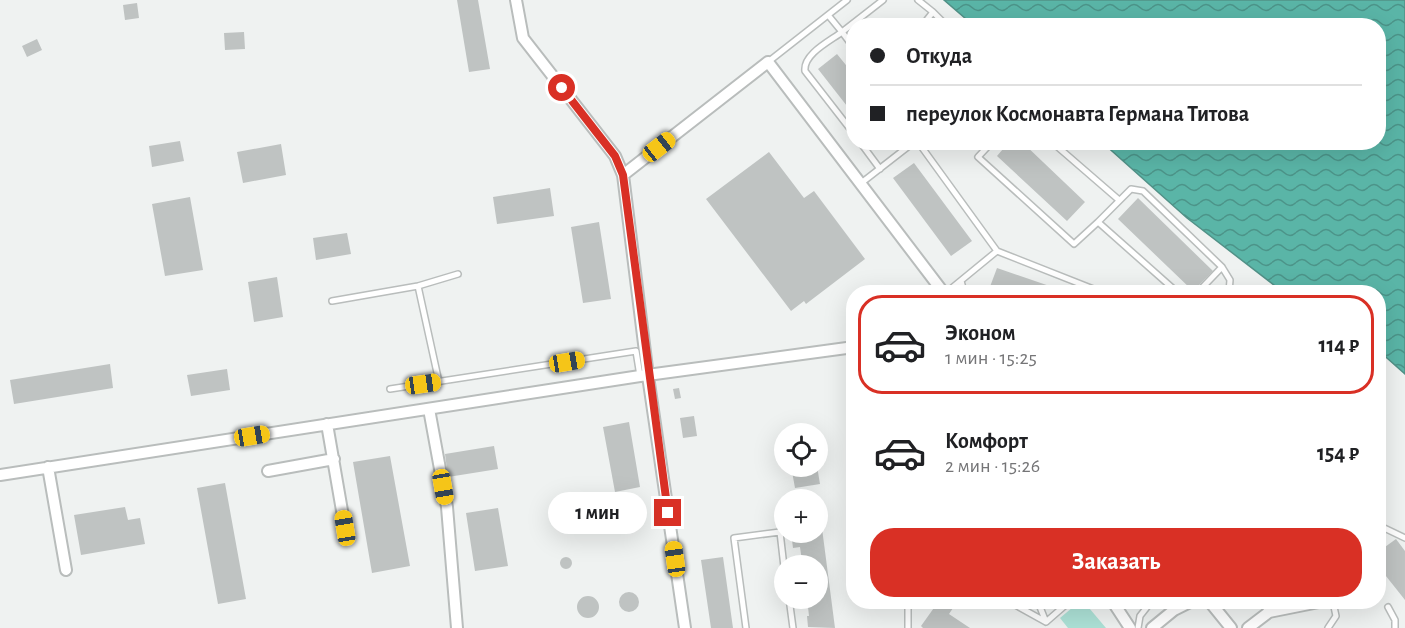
<!DOCTYPE html>
<html lang="ru">
<meta charset="utf-8">
<style>
body{margin:0;font-family:"Alegreya Sans",sans-serif;background:#f2f2f2;color:#202124;height:100vh;display:flex;flex-direction:column;font-size:22px;white-space:nowrap}
*{box-sizing:border-box;margin:0}
p{font-size:20px;color:#757577}
.icon{flex:none;width:33px;height:33px;fill:none;stroke:currentColor;stroke-width:2;stroke-linecap:round;stroke-linejoin:round}
.map{position:relative;flex:1;overflow:hidden}
.details{position:absolute;left:846px;top:285px;width:540px;height:324px;display:flex;flex-direction:column;background:#fff;border-radius:24px;box-shadow:0 6px 24px #0002}
.details>*{flex:none}
.hud{position:absolute;left:846px;top:18px;width:540px;height:132px;border-radius:24px;box-shadow:0 6px 24px #0002;display:grid;align-content:center;height:132px;padding:0 24px;background:#fff}
.fabs{position:absolute;left:774px;top:423px;display:grid;gap:12px}
.fabs a{display:grid;place-items:center;width:54px;height:54px;border-radius:50%;background:#fff;box-shadow:0 6px 24px #0002;font-size:30px}
.end{position:absolute;width:27px;height:27px;margin:-14px;border:8px solid #d93025;background:#fff;box-shadow:0 0 0 3px #fff}
.from{border-radius:50%}
.bubble{position:absolute;height:42px;border-radius:21px;background:#fff;box-shadow:0 6px 24px #0002;font-size:20px;font-weight:700;line-height:42px;text-align:center}
.car{position:absolute;width:18px;height:36px;margin:-18px -9px;border-radius:8px;box-shadow:0 0 4px 2px #0007;background:linear-gradient(#f5c518 24%,#345 0 40%,#f5c518 0 76%,#345 0 86%,#f5c518 0)}
.hud b{display:flex;align-items:center;gap:21px;height:57px;font-size:22px}
.hud b+b{border-top:2px solid #e0e0e0}
.hud i{width:15px;height:15px;background:#202124}
ul{padding:10px 0 0;list-style:none}
li{display:flex;align-items:center;gap:18px;height:99px;margin:0 12px 9px;padding:0 12px;border:3px solid transparent;border-radius:24px}
li div{flex:1}
li b{display:block;font-size:22px}
li em{font-style:normal;font-weight:700}
li.on{border-color:#d93025}
li>.icon{width:54px;height:54px;stroke-width:1.5}
.button{display:flex;gap:12px;margin-top:auto;padding:12px 24px}
.button a{flex:1;height:69px;border-radius:24px;background:#d93025;color:#fff;font-size:24px;font-weight:700;line-height:69px;text-align:center}
.map>svg:first-child{display:block}
.pitch{fill:#ade2d7}
.water{fill:url(#water-waves);stroke:#519187;stroke-width:1.5}
.building{fill:#bfc3c2}
.lines{fill:none;stroke-linecap:round;stroke-linejoin:round}
.service-casing{stroke:#b9bdbc;stroke-width:8}
.minor-casing{stroke:#b9bdbc;stroke-width:14}
.service{stroke:#fff;stroke-width:5}
.minor{stroke:#fff;stroke-width:10}
.route{stroke:#d93025;stroke-width:8}
</style>
<div class="map">
<svg width="1405" height="628" viewBox="0 0 1405 628">
<defs>
<pattern id="water-waves" width="16" height="10" patternUnits="userSpaceOnUse" patternTransform="scale(1.5)"><rect width="16" height="10" fill="#5ab5a7"/><path d="M0 5q4-4 8 0t8 0" fill="none" stroke="#4c9489"/></pattern>
</defs>
<rect width="100%" height="100%" fill="#eff2f1"/>
<path class="pitch" d="M1079,602H1084L1106,628H1068L1060,618Z"/>
<path class="water" d="M944,0H1405V374L1379,351L1378,292H1283L1187,218L1103,143L1378,142V26L973,25Z"/>
<path class="building" d="M457,0H478L490,69L469,72Z
M137,3L139,18L125,20L123,5Z
M244,32L245,49L225,50L224,33Z
M37,39L42,50L27,57L22,46Z
M837,54L854,75V115L818,69Z
M180,141L184,161L152,167L149,146Z
M1009,142H1022L1085,202L1067,221L997,156Z
M281,144L286,175L243,183L237,152Z
M769,152L804,198L814,191L865,259L806,304L804,301L791,311L706,199Z
M914,163L972,241L951,256L893,178Z
M550,188L554,216L497,224L493,197Z
M190,197L203,270L165,276L152,204Z
M1138,198L1213,271L1193,291L1118,219Z
M599,222L611,299L583,303L571,227Z
M347,233L351,254L316,260L313,238Z
M997,268L1067,292H988Z
M277,277L283,317L254,322L248,282Z
M110,364L113,388L14,404L10,380Z
M227,369L230,390L191,396L187,375Z
M679,388L681,398L675,399L673,389Z
M694,416L697,436L683,438L680,418Z
M629,422L640,487L615,492L603,427Z
M494,446L498,469L448,477L445,454Z
M390,456L410,566L372,573L353,462Z
M791,466H817L820,484L795,488Z
M225,483L246,599L218,604L197,488Z
M125,507L128,520L140,518L145,544L81,555L74,515Z
M498,508L508,566L475,571L466,513Z
M818,513H820L835,628L808,627L807,616H809L807,598H818V566H800V562L802,561L800,547L793,548L791,532H818Z
M1396,539L1405,551V600L1378,566V552Z
M560 563a6 6 0 1 1 12 0a6 6 0 1 1-12 0Z
M723,557L733,628H711L701,560Z
M619 602a10 10 0 1 1 20 0a10 10 0 1 1-20 0Z
M577 607a11 11 0 1 1 22 0a11 11 0 1 1-22 0Z
M931,602H957L949,614L970,628H923L921,626L936,605Z"/>
<g class="lines">
<defs>
<path id="service" d="M918,0L933,12L922,26
M933,12L947,26
M828,15L842,32C830,41 803,54 805,71L854,134
M854,48L842,32L883,0
M768,62L847,0
M860,142L880,169
M918,142L997,251
M992,142L978,157L1074,244L1098,222L1177,292
M1052,142L1119,200
M860,184L914,142
M1098,222L1131,189L1143,191L1222,267
M961,281L964,292
M418,286L439,382
M947,292L997,251L1101,292
M1198,292L1222,267L1230,280L1229,292
M332,301L418,286L458,274
M390,389L636,351L640,376
M1378,525L1405,538
M789,598L793,628
M1010,602L1046,622L1069,602
M1038,602L1046,622
M1261,602L1269,612
M1388,607L1395,620V628
M746,628L734,538L780,532L784,567
M908,628V602
M1138,628L1140,616L1151,602
M1328,628L1336,616L1333,602"/>
<path id="minor" d="M516,0L523,38L615,156L623,175L648,376L685,628
M623,175L768,62L943,292
M429,409L447,507L457,628
M327,424L345,528
M48,467L66,570
M268,471L334,459
M0,475L640,376L854,347
M1113,602L1130,628
M1210,602L1231,628
M1152,628L1174,610L1190,602
M1248,628L1269,612L1319,602"/>
</defs>
<use href="#service" class="service-casing"/>
<use href="#minor" class="minor-casing"/>
<use href="#service" class="service"/>
<use href="#minor" class="minor"/>
</g>
<g class="lines">
<path class="route" d="M562,88L615,156L623,175L668,513"/>
</g>
</svg>
<div class="fabs">
<a><svg class="icon" aria-label="locate" viewBox="0 0 24 24"><circle cx="12" cy="12" r="6"/><path d="M12 2v4M12 18v4M2 12h4M18 12h4"/></svg></a>
<a>+</a>
<a>−</a>
</div>
<i class="end from" style="left:562px;top:88px"></i>
<i class="end" style="left:668px;top:513px"></i>
<div class="bubble" style="left:548px;top:492px;width:99px">1 мин</div>
<i class="car" style="left:659px;top:147px;rotate:52deg"></i>
<i class="car" style="left:567px;top:362px;rotate:81deg"></i>
<i class="car" style="left:423px;top:384px;rotate:82deg"></i>
<i class="car" style="left:252px;top:436px;rotate:81deg"></i>
<i class="car" style="left:443px;top:487px;rotate:170deg"></i>
<i class="car" style="left:345px;top:528px;rotate:351deg"></i>
<i class="car" style="left:675px;top:559px;rotate:352deg"></i>
<div class="hud">
<b><i class="from"></i>Откуда</b>
<b><i></i>переулок Космонавта Германа Титова</b>
</div>
<section class="details">
<ul>
<li class="on"><svg class="icon" aria-label="car" viewBox="0 0 24 24"><path d="M5 17H2v-5l4-1 3-4h7l3 4 3 1v5h-3M9 17h6M6 11h13"/><circle cx="7" cy="17" r="2"/><circle cx="17" cy="17" r="2"/></svg><div><b>Эконом</b><p>1 мин · 15:25</p></div><em>114 ₽</em></li>
<li><svg class="icon" aria-label="car" viewBox="0 0 24 24"><path d="M5 17H2v-5l4-1 3-4h7l3 4 3 1v5h-3M9 17h6M6 11h13"/><circle cx="7" cy="17" r="2"/><circle cx="17" cy="17" r="2"/></svg><div><b>Комфорт</b><p>2 мин · 15:26</p></div><em>154 ₽</em></li>
</ul>
<div class="button"><a>Заказать</a></div>
</section>
</div>
